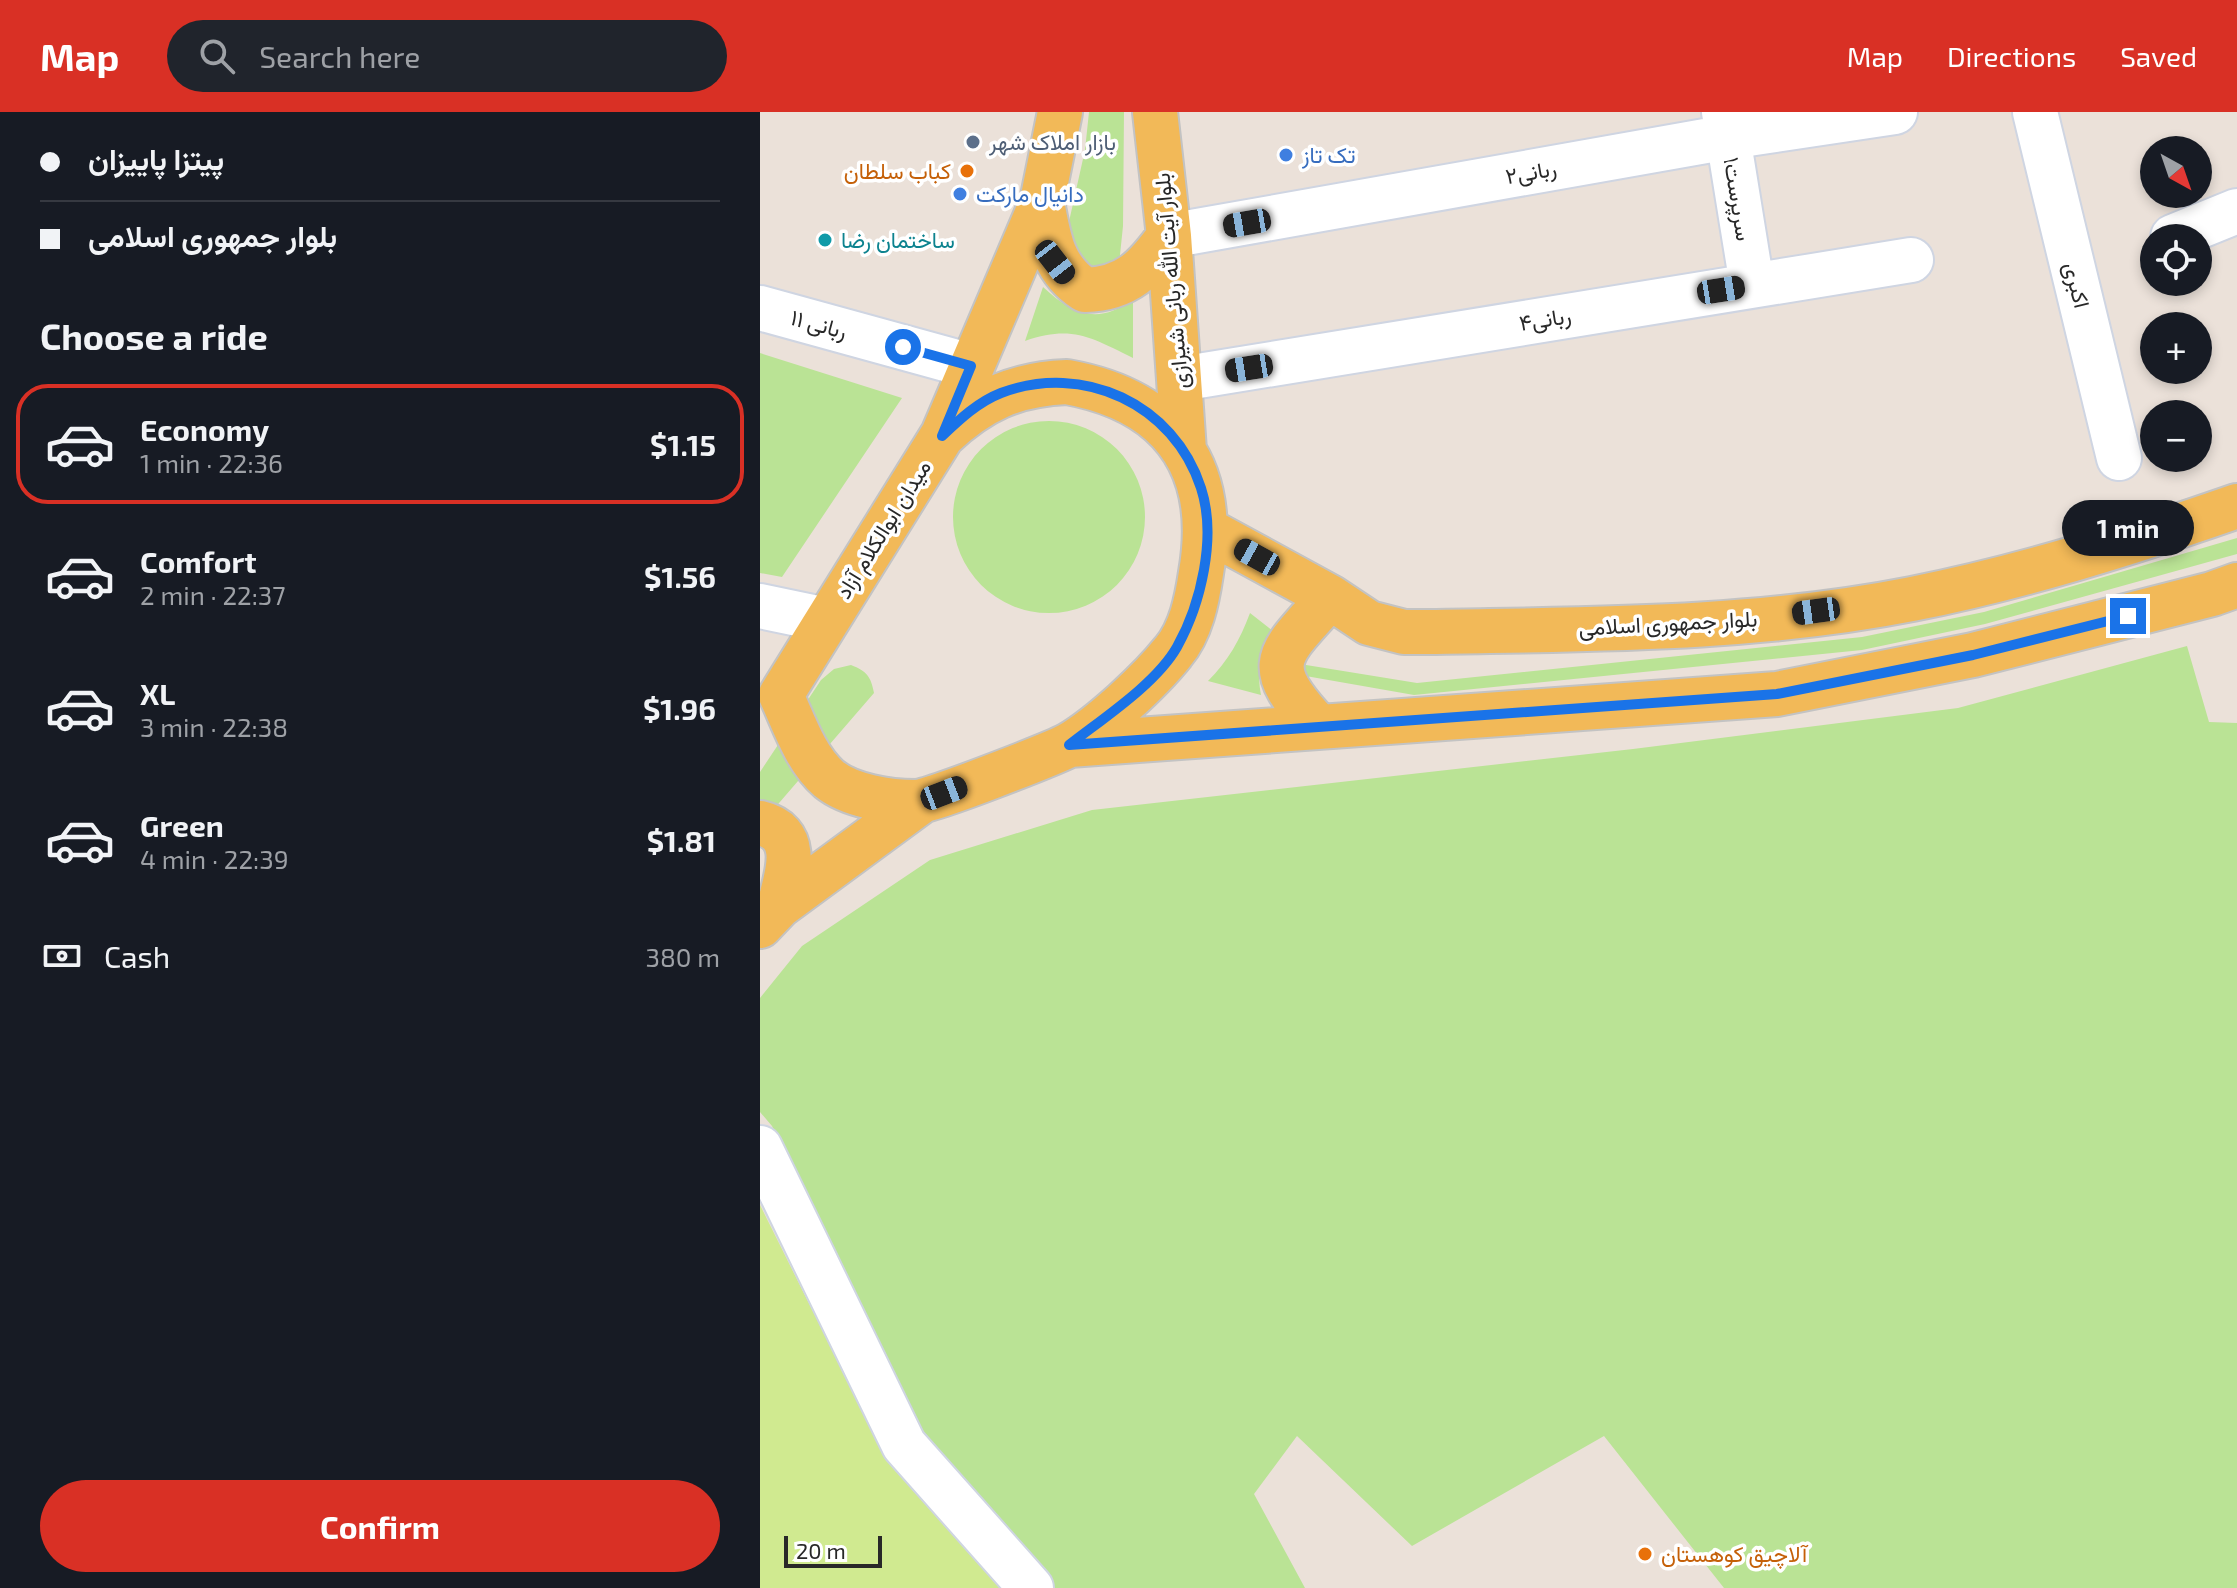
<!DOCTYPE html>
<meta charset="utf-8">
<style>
body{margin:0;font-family:"Exo 2",Vazirmatn,sans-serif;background:#20242c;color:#f1f3f6;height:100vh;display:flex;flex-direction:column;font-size:30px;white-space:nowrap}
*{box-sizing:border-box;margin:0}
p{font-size:26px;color:#9ea1a6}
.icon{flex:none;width:44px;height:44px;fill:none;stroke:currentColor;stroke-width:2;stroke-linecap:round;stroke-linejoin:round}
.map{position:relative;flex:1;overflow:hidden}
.panel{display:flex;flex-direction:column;background:#171b24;width:760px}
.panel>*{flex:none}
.banner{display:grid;align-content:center;height:176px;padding:0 40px;background:#171b24}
.needle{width:52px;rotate:140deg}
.buttons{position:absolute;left:1380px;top:24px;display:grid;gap:16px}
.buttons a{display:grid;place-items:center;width:72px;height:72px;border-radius:50%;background:#171b24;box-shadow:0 4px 12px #0003;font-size:40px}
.scale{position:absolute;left:24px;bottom:20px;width:98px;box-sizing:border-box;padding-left:8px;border:4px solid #282828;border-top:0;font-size:22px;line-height:28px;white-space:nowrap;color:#282828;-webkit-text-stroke:6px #fff;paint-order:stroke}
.end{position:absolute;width:36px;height:36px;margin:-18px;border:10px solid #1a73e8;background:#fff;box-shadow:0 0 0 4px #fff}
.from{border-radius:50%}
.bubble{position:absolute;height:56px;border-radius:28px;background:#171b24;box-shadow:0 4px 12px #0003;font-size:26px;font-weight:700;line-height:56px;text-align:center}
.car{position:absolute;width:24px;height:48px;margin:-24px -12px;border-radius:10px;box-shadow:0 0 6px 2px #0007;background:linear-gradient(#222 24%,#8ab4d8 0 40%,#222 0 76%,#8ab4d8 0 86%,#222 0)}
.banner b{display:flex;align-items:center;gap:28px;height:76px;font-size:30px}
.banner b+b{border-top:2px solid #363941}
.banner i{width:20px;height:20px;background:#f1f3f6}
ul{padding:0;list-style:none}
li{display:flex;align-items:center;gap:24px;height:120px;margin:0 16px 12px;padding:0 24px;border:4px solid transparent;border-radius:32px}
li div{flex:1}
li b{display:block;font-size:30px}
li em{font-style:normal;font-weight:700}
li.active{border-color:#d93025}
li>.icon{width:72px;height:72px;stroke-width:1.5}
h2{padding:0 40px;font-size:36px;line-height:96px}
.pay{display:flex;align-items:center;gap:20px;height:88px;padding:0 40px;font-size:30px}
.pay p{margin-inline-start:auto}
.primary-button{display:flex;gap:16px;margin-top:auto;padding:16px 40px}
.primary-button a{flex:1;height:92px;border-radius:48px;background:#d93025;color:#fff;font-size:32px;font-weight:700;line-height:92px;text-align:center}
header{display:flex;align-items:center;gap:48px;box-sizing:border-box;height:112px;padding:0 40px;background:#d93025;color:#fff}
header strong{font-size:38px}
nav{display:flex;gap:44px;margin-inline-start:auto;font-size:28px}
.search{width:560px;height:72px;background:#20242c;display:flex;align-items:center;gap:20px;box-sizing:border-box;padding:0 28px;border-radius:44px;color:#9ea1a6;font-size:30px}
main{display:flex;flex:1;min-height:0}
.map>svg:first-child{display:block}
.green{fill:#bae395}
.pitch{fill:#d0ea90}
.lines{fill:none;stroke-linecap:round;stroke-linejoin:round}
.minor-casing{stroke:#cfd5e2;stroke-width:48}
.major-casing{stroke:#c3c3c3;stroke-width:48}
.minor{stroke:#fff;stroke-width:44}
.major{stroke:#f2b958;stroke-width:44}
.route{stroke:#1a73e8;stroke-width:10}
.service-dot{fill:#5c6f8a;stroke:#fff;stroke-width:3}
.shop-dot{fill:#3f7fe0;stroke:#fff;stroke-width:3}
.food-dot{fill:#e8710a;stroke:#fff;stroke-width:3}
.culture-dot{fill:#0f9aa8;stroke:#fff;stroke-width:3}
.labels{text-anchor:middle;stroke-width:7;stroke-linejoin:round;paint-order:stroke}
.service-label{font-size:22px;fill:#4e5e75;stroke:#fff;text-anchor:start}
.shop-label{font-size:22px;fill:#366cbe;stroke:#fff;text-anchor:start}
.food-label{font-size:22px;fill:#c56008;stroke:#fff;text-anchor:end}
.street-label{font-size:22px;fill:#282828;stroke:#fff}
.culture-label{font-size:22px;fill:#0d838f;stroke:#fff;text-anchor:start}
</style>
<header>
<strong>Map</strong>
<div class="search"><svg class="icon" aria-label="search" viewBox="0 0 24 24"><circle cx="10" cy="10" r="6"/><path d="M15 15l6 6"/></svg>Search here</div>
<nav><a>Map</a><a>Directions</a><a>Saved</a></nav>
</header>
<main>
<section class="panel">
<div class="banner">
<b><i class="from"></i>پیتزا پاییزان</b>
<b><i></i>بلوار جمهوری اسلامی</b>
</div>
<h2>Choose a ride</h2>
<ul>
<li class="active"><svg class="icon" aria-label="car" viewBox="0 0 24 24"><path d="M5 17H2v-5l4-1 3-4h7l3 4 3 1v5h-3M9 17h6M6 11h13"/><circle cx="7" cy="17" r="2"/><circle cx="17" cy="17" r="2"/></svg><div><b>Economy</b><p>1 min · 22:36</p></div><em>$1.15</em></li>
<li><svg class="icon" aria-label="car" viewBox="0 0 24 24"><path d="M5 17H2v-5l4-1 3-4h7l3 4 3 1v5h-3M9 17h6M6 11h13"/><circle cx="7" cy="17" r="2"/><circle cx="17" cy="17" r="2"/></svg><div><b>Comfort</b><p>2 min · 22:37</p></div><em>$1.56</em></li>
<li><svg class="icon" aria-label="car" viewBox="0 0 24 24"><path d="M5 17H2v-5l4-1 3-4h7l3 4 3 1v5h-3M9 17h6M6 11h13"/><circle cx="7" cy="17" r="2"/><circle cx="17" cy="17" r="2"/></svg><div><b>XL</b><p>3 min · 22:38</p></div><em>$1.96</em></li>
<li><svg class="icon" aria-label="car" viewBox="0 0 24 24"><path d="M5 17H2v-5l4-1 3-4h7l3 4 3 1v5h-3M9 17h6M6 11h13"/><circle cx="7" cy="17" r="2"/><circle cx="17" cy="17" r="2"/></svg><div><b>Green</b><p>4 min · 22:39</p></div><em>$1.81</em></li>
</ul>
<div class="pay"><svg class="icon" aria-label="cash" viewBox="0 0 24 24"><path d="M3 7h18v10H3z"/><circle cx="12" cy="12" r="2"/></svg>Cash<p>380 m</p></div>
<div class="primary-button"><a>Confirm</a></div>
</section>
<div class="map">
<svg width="1477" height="1476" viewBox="0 0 1477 1476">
<rect width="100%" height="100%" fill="#ebe1d9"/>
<path class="green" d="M329,0H364L363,114L358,162L338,168L306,123L325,38Z
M283,175C312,202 338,214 373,187V246C330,225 312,213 265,229Z
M0,241L142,286L22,465L0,461Z
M193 405a96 96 0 1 1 192 0a96 96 0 1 1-192 0Z
M1477,426V442L1225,512L1102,538L654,583L540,563V552L657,571L1102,525L1224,500Z
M490,501L523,527C501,544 496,556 501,583L448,569C468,549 480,528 490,501Z
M1427,534L1449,610L1477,611V1476H964L844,1324L652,1434L537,1324L494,1382L545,1476H289L129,1283L12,1014L0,1000V886L42,834L170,748L332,698L873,637L1198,596Z
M91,553C107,559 111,565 114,581L0,713V660L61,568L74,557Z"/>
<path class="pitch" d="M0,1093L115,1324L132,1351L246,1476H0Z"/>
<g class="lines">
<defs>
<path id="minor" d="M964,0L992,173
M1275,0L1359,346
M409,124L968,25L1135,0
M1413,125L1477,99
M0,196L211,254
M420,267L1151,148
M0,494L67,508
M0,1036L144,1333L271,1476"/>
<path id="major" d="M395,0L409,124L424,339
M282,90C289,127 292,156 325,178C367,177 386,156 409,124
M307,270C412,289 459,356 441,461C437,488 431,519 413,540C390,569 341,614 309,633C294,641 167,691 156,690C129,690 90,684 69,667C45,646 34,611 21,583L182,324C220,288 255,272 307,270Z
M184,320L282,90L300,0
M447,418L570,485L609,511L644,520H676C835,517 995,518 1152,487C1263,465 1371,431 1477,394
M557,613C498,550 520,542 570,485
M309,633L1017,582L1213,543L1452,482L1477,473
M0,711C43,721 27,763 19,794
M0,814L19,794L159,691"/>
</defs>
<use href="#minor" class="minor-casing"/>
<use href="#major" class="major-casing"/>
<use href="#minor" class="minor"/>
<use href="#major" class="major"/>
</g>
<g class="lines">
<path class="route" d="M143,235L211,254L182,324C200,307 218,290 241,281C323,250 414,292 441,376C457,425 441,492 417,535C396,572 342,607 309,633L1017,582L1213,543L1368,504"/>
</g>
<circle class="service-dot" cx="213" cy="30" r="8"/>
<g class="shop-dot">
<circle cx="526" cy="43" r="8"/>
<circle cx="200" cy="82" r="8"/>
</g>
<g class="food-dot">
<circle cx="207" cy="59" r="8"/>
<circle cx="885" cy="1442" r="8"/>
</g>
<circle class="culture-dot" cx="65" cy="128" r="8"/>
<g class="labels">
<g class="service-label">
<text x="229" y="38">بازار املاک شهر</text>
</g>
<g class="shop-label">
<text x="542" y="51">تک تاز</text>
<text x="216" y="90">دانیال مارکت</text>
</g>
<g class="food-label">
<text x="191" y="67">کباب سلطان</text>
<text x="901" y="1450" text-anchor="start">آلاچیق کوهستان</text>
</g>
<g class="street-label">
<text transform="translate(771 60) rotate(-10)" y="8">ربانی۲</text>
<text transform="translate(978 87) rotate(81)" y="8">سرپرست۱</text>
<text transform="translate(411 169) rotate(-95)" y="8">بلوار آیت الله ربانی شیرازی</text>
<text transform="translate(1317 173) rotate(76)" y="8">اکبری</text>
<text transform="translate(785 207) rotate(-9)" y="8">ربانی۴</text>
<text transform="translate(59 212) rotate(15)" y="8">ربانی ۱۱</text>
<text transform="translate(123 417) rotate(-58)" y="8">میدان ابوالکلام آزاد</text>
<text transform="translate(908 511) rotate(-3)" y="8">بلوار جمهوری اسلامی</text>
</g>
<g class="culture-label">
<text x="81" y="136">ساختمان رضا</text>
</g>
</g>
</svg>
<div class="buttons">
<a><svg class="needle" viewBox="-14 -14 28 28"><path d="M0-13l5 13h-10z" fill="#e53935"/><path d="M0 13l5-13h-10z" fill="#9ea1a6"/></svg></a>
<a><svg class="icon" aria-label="locate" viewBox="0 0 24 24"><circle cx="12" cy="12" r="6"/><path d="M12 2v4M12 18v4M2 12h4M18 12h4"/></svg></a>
<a>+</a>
<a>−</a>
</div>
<div class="scale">20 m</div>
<i class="end from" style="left:143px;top:235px"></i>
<i class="end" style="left:1368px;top:504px"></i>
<div class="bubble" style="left:1302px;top:388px;width:132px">1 min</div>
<i class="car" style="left:487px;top:111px;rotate:260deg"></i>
<i class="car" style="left:295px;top:150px;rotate:142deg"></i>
<i class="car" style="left:961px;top:178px;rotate:81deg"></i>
<i class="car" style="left:489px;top:256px;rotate:261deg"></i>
<i class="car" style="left:497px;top:445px;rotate:299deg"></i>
<i class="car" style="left:1056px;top:499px;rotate:262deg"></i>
<i class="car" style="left:184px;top:681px;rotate:69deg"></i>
</div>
</main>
